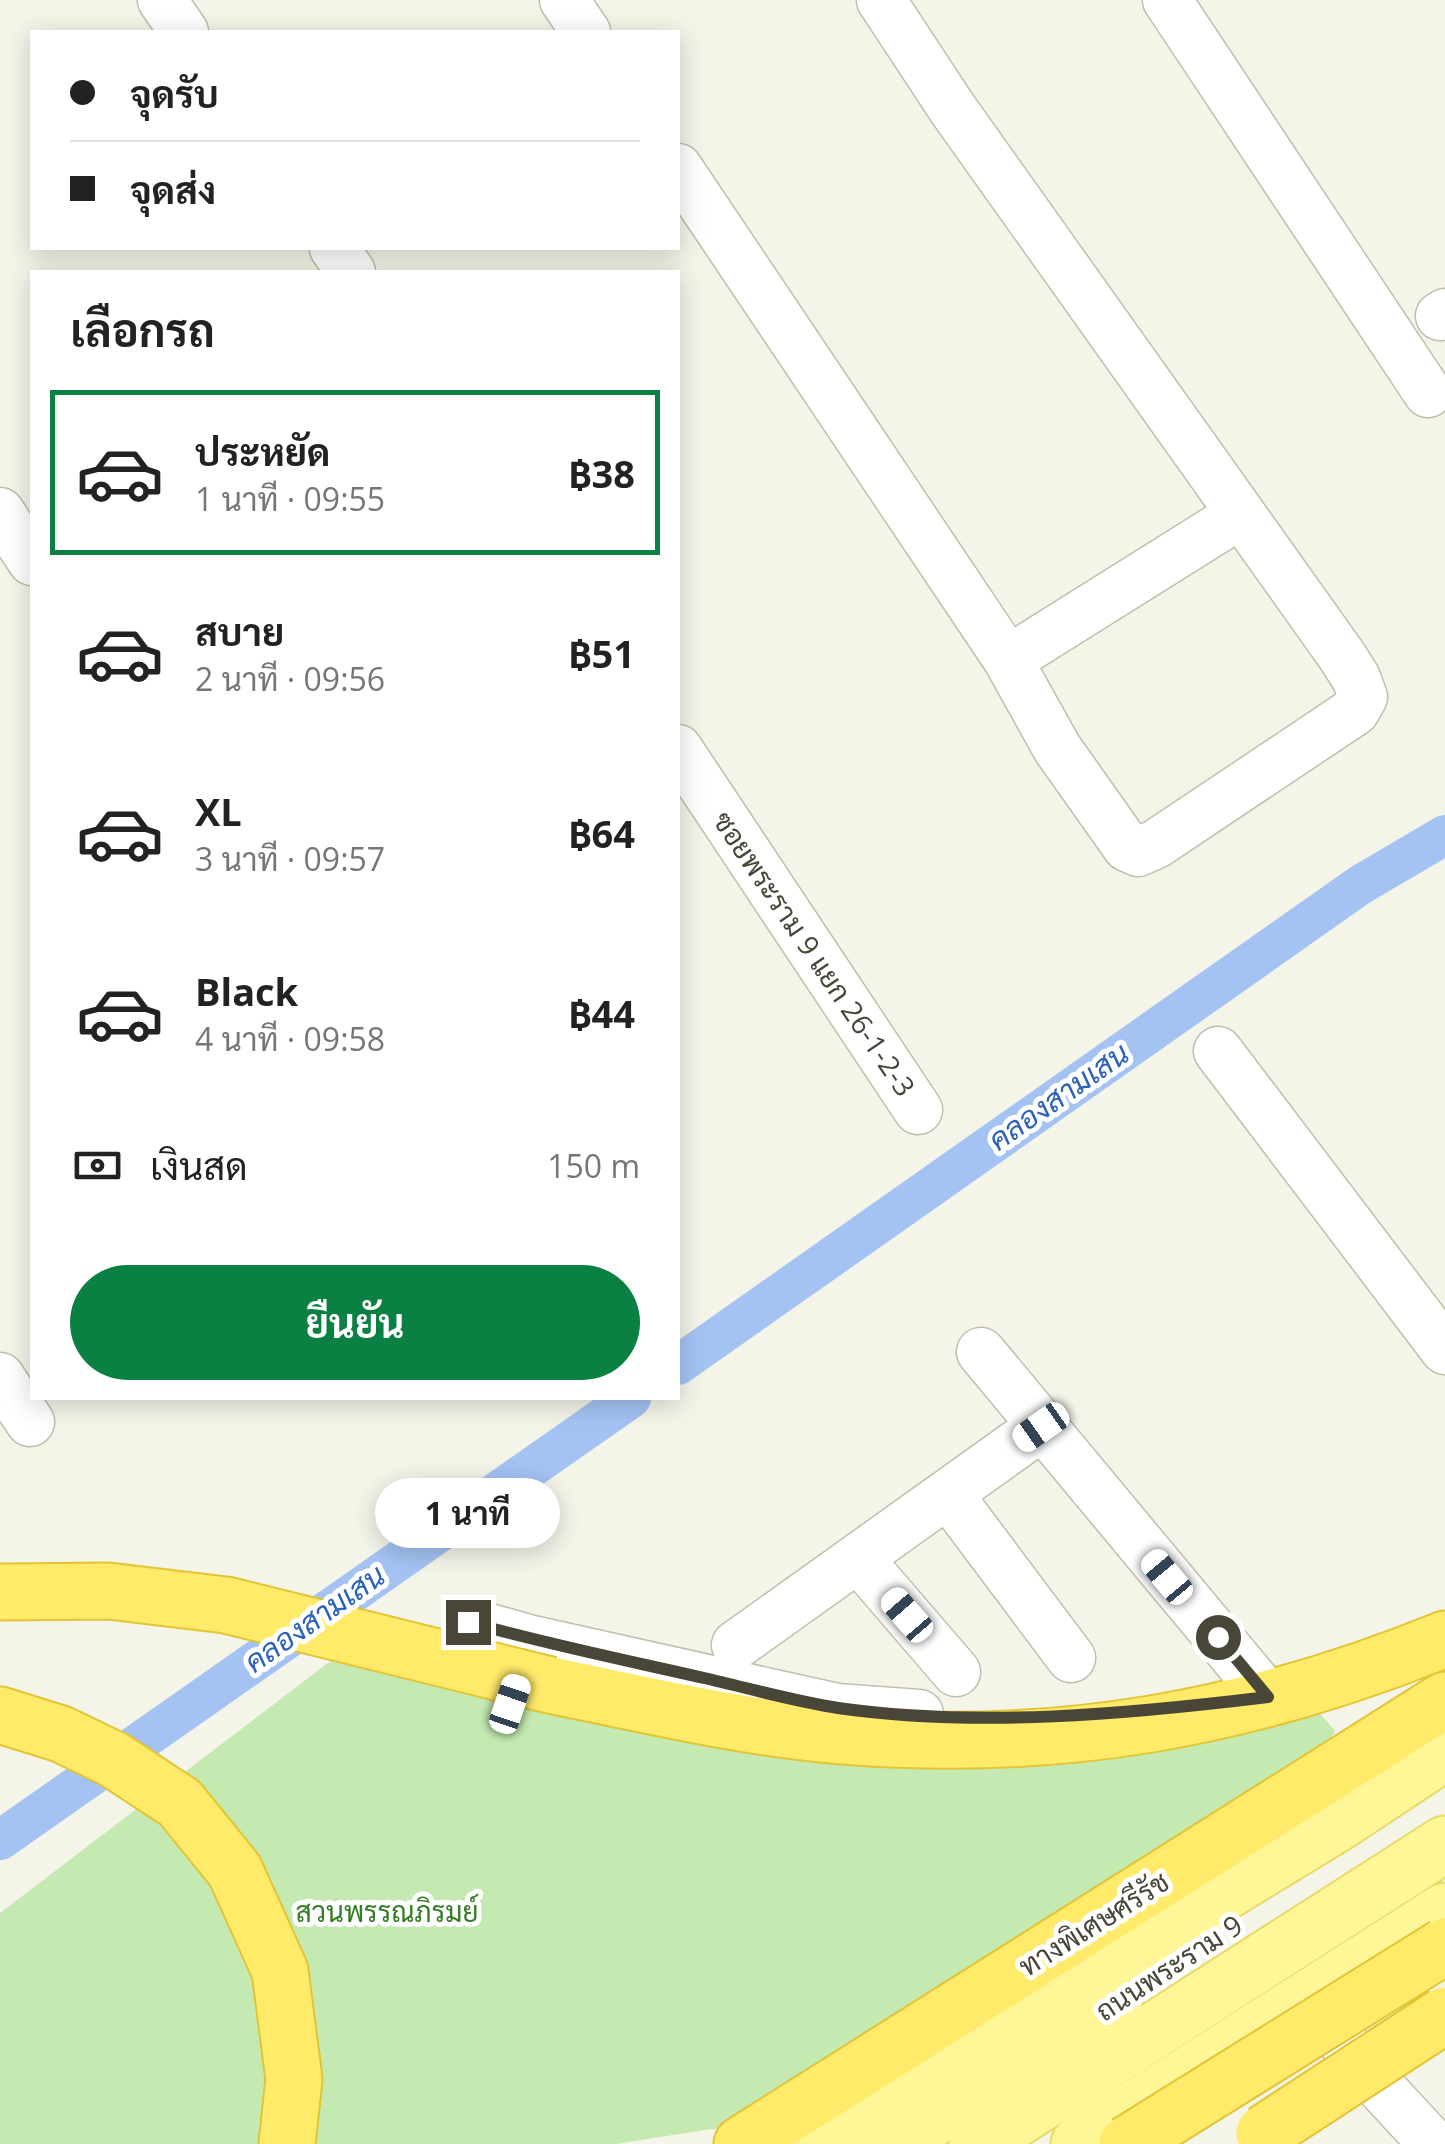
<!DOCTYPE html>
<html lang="th">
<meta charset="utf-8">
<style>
body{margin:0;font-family:"Open Sans",Sarabun,sans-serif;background:#f2f2f2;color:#222;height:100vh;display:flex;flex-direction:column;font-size:38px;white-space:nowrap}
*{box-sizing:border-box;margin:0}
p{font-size:32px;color:#767676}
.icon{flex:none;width:55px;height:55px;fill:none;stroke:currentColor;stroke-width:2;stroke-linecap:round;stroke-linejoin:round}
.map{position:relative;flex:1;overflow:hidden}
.details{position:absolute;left:30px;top:270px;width:650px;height:1130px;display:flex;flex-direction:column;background:#fff;border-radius:0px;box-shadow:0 5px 25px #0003}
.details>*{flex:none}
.top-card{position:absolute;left:30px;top:30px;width:650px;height:220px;border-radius:0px;box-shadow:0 5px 25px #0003;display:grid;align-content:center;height:220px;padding:0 40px;background:#fff}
.end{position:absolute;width:45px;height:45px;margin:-22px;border:12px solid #494537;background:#fff;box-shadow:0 0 0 5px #fff}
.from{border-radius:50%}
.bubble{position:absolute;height:70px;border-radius:35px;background:#fff;box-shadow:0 5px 25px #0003;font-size:32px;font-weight:700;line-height:70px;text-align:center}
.car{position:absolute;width:30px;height:60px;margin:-30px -15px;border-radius:12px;box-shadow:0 0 8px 2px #0007;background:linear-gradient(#fff 24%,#345 0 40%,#fff 0 76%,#345 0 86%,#fff 0)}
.top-card b{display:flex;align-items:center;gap:35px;height:95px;font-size:38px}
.top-card b+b{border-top:2px solid #e0e0e0}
.top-card i{width:25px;height:25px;background:#222}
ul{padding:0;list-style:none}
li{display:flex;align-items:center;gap:30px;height:165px;margin:0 20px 15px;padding:0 20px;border:5px solid transparent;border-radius:0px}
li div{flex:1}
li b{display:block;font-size:38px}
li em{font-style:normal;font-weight:700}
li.selected{border-color:#0b8043}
li>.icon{width:90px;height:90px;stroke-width:1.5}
h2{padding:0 40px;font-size:45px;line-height:120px}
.pay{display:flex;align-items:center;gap:25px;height:110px;padding:0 40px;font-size:38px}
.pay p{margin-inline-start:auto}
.action{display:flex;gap:20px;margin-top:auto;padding:20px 40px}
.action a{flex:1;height:115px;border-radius:60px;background:#0b8043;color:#fff;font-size:40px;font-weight:700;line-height:115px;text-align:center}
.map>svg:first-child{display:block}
.green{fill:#c5eab1}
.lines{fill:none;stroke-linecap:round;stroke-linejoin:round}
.canal{stroke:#a4c3f3;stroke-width:40}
.minor-casing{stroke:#c1beab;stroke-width:51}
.major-casing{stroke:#e8da64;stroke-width:59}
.highway-casing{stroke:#e2c435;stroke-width:59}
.minor{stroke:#fff;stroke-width:48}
.major{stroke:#fff698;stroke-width:55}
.highway{stroke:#ffea6a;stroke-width:55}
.highway-bridge-casing{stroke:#e2c435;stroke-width:59;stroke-linecap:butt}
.highway-bridge{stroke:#ffea6a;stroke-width:55}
.route{stroke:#494537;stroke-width:12}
.labels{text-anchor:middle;stroke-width:10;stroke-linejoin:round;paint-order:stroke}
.street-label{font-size:28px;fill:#494537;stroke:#fff}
.park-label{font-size:28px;fill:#377d27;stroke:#fff}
.water-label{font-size:30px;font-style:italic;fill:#2c62b9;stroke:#fff}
</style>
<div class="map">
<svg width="1445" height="2144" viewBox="0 0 1445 2144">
<rect width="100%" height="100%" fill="#f5f4e9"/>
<path class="green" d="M337,1656L510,1704L729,1736L1315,1708L1335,1731L1321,1758L742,2131L712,2129L616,2144H0V1913Z"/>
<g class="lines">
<path class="canal" d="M678,1365L1360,885L1445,835
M0,1840L631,1398"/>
<defs>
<path id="minor" d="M162,0L184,32
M564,0L586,32
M1167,0L1428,393
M678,168L1008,660L1057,748L1127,847L1138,852L1156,844L1355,711L1363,697L1356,678L1342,656L952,108L881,0
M334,248L351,272
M1440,316L1445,313
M0,512L32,561
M1008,660L1241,514
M678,749L918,1110
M1218,1051L1445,1350
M981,1352L1268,1697
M0,1377L30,1422
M948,1494L1071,1658
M858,1558L956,1672
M468,1622L532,1640L837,1708L919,1714
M736,1645L1041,1427
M1308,1999L1372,2078L1433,2144"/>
<path id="major" d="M813,2144L1341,1821L1445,1752
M893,2144L1114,2003
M977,2144L1445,1844
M1079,2144L1445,1911"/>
<path id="highway" d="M550,1685C647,1705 744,1728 843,1736C1058,1753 1245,1720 1445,1639
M0,1715L61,1734L113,1759L180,1803L235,1871L280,1971L294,2079L287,2144
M742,2144L1445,1700"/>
</defs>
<use href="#minor" class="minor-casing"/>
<use href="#major" class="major-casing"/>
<use href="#highway" class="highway-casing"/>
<use href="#minor" class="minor"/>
<use href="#major" class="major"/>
<use href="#highway" class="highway"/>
<defs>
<path id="highway-bridge" d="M0,1592L108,1591L226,1605L550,1685
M1264,2133L1445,2015
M1127,2144L1445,1946"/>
</defs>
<use href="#highway-bridge" class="highway-bridge-casing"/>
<use href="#highway-bridge" class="highway-bridge"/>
</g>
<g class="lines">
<path class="route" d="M468,1622C546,1644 625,1660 704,1678C748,1688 793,1701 838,1708C979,1728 1128,1714 1268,1697L1218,1637"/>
</g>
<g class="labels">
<g class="street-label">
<text transform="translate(814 954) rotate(56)" y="10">ซอยพระราม 9 แยก 26-1-2-3</text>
<text transform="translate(1094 1924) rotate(-32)" y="10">ทางพิเศษศรีรัช</text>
<text transform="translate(1169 1968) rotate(-33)" y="10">ถนนพระราม 9</text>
</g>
<g class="park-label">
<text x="387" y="1922">สวนพรรณภิรมย์</text>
</g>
<g class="water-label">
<text transform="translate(1059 1097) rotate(-35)" y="10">คลองสามเสน</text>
<text transform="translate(315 1619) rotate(-35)" y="10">คลองสามเสน</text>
</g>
</g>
</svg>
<i class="end from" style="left:1218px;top:1637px"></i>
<i class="end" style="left:468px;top:1622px"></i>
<div class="bubble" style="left:375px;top:1478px;width:185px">1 นาที</div>
<i class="car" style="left:1041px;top:1427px;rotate:235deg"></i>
<i class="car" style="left:1167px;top:1577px;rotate:320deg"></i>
<i class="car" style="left:907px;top:1615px;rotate:319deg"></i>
<i class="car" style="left:510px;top:1704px;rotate:19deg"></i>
<div class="top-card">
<b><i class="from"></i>จุดรับ</b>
<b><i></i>จุดส่ง</b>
</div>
<section class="details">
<h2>เลือกรถ</h2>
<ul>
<li class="selected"><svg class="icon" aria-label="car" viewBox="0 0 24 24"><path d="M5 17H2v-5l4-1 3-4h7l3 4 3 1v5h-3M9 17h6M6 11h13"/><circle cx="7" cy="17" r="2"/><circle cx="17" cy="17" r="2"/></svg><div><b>ประหยัด</b><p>1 นาที · 09:55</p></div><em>฿38</em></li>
<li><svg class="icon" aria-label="car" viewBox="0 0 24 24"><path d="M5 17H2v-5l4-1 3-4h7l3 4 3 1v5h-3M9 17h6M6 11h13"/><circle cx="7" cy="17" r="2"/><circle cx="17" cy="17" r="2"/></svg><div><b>สบาย</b><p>2 นาที · 09:56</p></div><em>฿51</em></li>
<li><svg class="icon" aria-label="car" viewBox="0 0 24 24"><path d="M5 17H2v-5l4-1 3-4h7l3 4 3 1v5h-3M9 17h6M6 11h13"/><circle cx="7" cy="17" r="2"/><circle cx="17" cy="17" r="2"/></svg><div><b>XL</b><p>3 นาที · 09:57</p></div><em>฿64</em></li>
<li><svg class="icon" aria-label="car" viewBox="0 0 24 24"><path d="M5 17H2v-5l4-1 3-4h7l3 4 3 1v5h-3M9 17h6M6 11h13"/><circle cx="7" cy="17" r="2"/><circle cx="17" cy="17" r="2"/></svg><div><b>Black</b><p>4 นาที · 09:58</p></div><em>฿44</em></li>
</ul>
<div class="pay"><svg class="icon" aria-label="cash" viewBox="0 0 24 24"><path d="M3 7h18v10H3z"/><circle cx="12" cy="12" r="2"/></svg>เงินสด<p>150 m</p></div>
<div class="action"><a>ยืนยัน</a></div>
</section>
</div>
